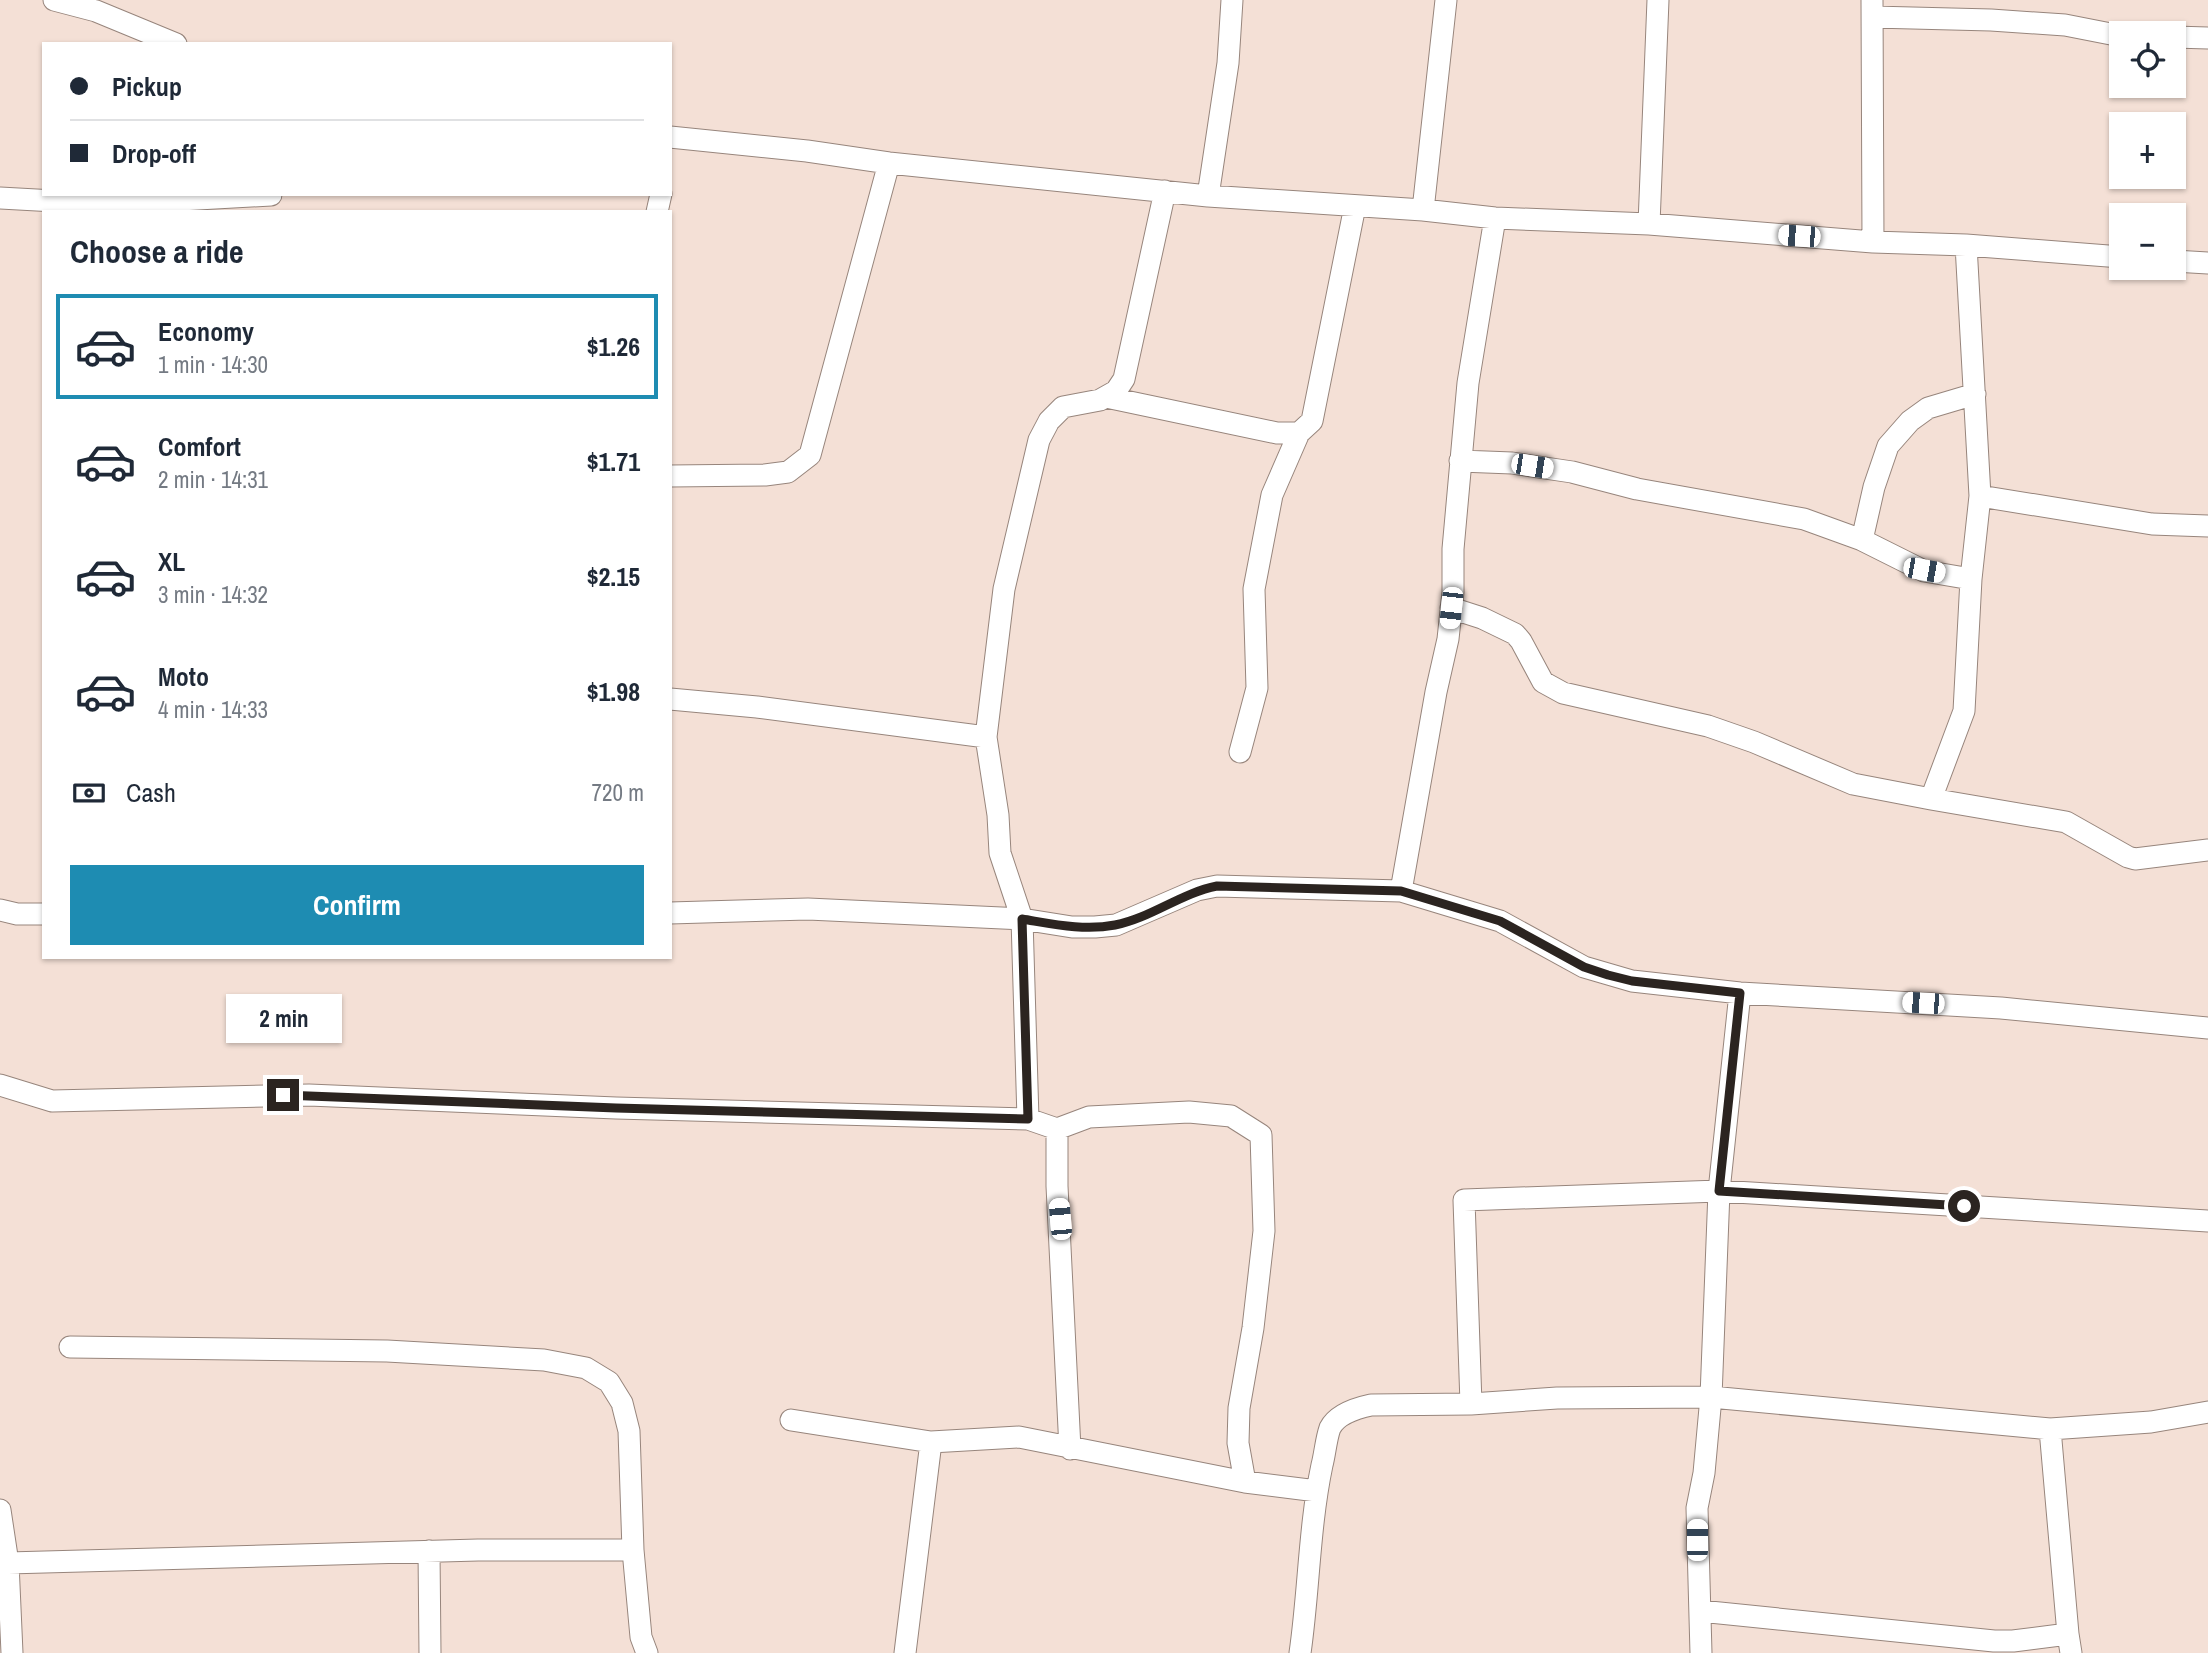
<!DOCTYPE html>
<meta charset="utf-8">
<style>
body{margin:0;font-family:"Archivo Narrow",sans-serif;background:#f2f2f3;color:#1f2937;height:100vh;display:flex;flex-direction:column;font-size:26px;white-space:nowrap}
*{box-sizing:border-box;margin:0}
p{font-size:23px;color:#747a83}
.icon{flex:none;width:38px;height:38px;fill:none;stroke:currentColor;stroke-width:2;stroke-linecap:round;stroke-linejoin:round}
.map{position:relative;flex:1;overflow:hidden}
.details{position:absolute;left:42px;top:210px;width:630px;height:749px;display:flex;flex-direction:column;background:#fff;border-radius:0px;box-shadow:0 2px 5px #0004}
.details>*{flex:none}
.hud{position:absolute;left:42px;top:42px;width:630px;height:154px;border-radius:0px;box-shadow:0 2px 5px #0004;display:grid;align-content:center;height:154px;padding:0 28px;background:#fff}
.tools{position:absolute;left:2109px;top:21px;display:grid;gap:14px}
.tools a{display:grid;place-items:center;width:77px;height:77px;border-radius:0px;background:#fff;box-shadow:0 2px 5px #0004;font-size:35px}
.end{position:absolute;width:32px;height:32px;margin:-16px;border:9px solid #2b2420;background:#fff;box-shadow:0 0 0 4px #fff}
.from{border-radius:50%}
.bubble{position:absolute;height:49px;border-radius:0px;background:#fff;box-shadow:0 2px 5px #0004;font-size:23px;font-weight:700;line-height:49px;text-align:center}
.car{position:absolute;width:21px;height:42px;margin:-21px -10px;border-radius:9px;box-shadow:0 0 5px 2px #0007;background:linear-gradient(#fff 24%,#345 0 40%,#fff 0 76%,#345 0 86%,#fff 0)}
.hud b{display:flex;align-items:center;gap:24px;height:66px;font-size:26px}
.hud b+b{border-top:2px solid #e0e1e3}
.hud i{width:18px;height:18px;background:#1f2937}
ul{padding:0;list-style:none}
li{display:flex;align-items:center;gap:21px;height:105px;margin:0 14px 10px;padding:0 14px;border:4px solid transparent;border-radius:0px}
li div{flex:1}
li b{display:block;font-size:26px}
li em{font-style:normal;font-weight:700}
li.current{border-color:#1e8cb2}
li>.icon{width:63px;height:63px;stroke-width:1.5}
h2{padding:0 28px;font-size:32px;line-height:84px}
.pay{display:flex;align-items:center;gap:18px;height:77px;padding:0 28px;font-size:26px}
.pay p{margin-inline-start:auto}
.action{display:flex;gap:14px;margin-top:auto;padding:14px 28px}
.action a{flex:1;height:80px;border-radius:0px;background:#1e8cb2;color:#fff;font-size:28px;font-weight:700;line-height:80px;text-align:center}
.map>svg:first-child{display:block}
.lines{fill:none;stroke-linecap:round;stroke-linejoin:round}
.street-casing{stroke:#97857c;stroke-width:23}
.street{stroke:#fff;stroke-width:21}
.route{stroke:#2b2420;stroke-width:9}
</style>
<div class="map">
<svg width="2208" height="1653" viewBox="0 0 2208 1653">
<rect width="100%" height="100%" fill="#f4e0d6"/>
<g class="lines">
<defs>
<path id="street" d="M54,0L96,11L176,44
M1872,0L1873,242
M1873,17L1991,20L2065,25L2121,36
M2174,37L2208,38
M670,137L807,151L889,163L1208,196L1423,210L1495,218L1649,224L1873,242L1966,245L2121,257
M1208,196L1228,63L1232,0
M0,198L109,204L271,195
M1423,210L1446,0
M657,212L661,194
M1649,224L1658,0
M2174,261L2208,263
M1106,397L1277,433H1299L1312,421L1355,206
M1460,461L1512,463L1572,472L1637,489L1804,519L1862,540L1924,571L1971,579
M670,476L765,475L788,472L810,455L889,163
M1980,496L2152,524L2208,526
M1862,540L1874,487L1888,446L1910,421L1928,408L1975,394
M1451,608L1482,618L1515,634L1521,641L1543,682L1563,693L1708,726L1754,742L1853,784L1931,799L2066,822L2128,857L2135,859L2208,850
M670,699L757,707L986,737
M1240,752L1257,688L1254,589L1272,495L1299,433
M1931,799L1964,711L1971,579L1980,496L1966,245
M1401,891L1436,692L1448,639L1453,592V549L1468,383L1495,218
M0,910L17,914H44
M670,913L808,909L1022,919L1072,927H1095L1116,925L1197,890L1217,886L1401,891L1500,921L1584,967L1632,981L1740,993L2001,1008L2208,1028
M0,1085L52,1101L309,1095L616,1108L1028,1119L1057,1129V1186L1070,1449
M1028,1119L1022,919L1000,853L998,815L986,737L1004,589L1039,440L1049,421L1063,407L1100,400L1116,391L1124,379L1165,191
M1057,1129L1089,1117L1189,1112L1231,1116L1261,1135L1264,1231L1253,1328L1239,1408L1238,1443L1245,1482
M70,1347L387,1351L544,1360L586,1368L609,1382L622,1403L629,1431L633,1550L641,1637L647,1653
M1471,1404L1464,1200L1719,1191L2208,1221
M791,1420L931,1442L1019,1437L1245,1482L1317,1491
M2050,1429L2068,1634L2071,1653
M0,1510L8,1563L12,1653
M429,1551L430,1653
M8,1563L478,1550H633
M1700,1611L1994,1641H2013L2068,1634
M905,1653L931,1442
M1300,1653C1309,1591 1309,1527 1322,1465C1325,1454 1326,1439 1330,1428C1337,1414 1357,1408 1371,1405L1471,1404L1557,1398L1711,1397L2050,1429L2151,1422L2208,1412
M1701,1653L1697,1508L1704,1473L1711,1397L1719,1191L1740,993"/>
</defs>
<use href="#street" class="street-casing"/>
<use href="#street" class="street"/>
</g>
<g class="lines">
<path class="route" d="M283,1095L616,1108L1028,1119L1022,919C1053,924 1084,931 1115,925C1151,918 1181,893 1217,886L1401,891L1500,921L1584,967L1608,975L1632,981L1740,993L1719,1191L1964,1206"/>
</g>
</svg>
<div class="tools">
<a><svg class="icon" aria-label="locate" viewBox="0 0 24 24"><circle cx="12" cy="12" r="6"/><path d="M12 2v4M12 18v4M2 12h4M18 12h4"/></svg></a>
<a>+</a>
<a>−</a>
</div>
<i class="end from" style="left:1964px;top:1206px"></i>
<i class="end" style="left:283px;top:1095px"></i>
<div class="bubble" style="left:226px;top:994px;width:116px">2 min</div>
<i class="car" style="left:1799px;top:236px;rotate:274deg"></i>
<i class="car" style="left:1532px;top:466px;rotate:99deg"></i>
<i class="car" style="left:1924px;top:570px;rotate:100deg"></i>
<i class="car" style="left:1451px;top:608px;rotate:186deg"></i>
<i class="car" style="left:1923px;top:1003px;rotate:273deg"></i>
<i class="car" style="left:1060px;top:1219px;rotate:355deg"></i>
<i class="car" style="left:1697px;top:1540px;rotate:0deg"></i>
<div class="hud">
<b><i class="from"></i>Pickup</b>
<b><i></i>Drop-off</b>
</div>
<section class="details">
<h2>Choose a ride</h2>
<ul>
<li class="current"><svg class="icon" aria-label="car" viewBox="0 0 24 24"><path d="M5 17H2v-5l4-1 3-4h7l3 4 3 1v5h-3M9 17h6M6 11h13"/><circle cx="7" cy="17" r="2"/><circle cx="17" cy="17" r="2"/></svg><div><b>Economy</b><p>1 min · 14:30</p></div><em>$1.26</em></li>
<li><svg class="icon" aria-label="car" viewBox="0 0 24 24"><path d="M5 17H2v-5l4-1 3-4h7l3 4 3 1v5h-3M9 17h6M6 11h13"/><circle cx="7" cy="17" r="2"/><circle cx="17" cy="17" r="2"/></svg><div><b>Comfort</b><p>2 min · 14:31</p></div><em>$1.71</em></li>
<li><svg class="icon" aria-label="car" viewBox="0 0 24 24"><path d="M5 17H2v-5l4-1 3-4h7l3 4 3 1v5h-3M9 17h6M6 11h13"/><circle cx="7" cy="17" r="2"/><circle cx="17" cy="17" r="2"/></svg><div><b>XL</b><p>3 min · 14:32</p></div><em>$2.15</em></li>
<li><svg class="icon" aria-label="car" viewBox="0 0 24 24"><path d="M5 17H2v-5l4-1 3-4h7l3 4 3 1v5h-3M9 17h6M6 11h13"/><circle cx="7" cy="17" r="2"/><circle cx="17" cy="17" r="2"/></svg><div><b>Moto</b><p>4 min · 14:33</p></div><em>$1.98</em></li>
</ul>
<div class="pay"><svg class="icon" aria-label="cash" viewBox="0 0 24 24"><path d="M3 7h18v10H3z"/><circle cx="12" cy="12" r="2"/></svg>Cash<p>720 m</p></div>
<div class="action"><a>Confirm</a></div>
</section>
</div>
